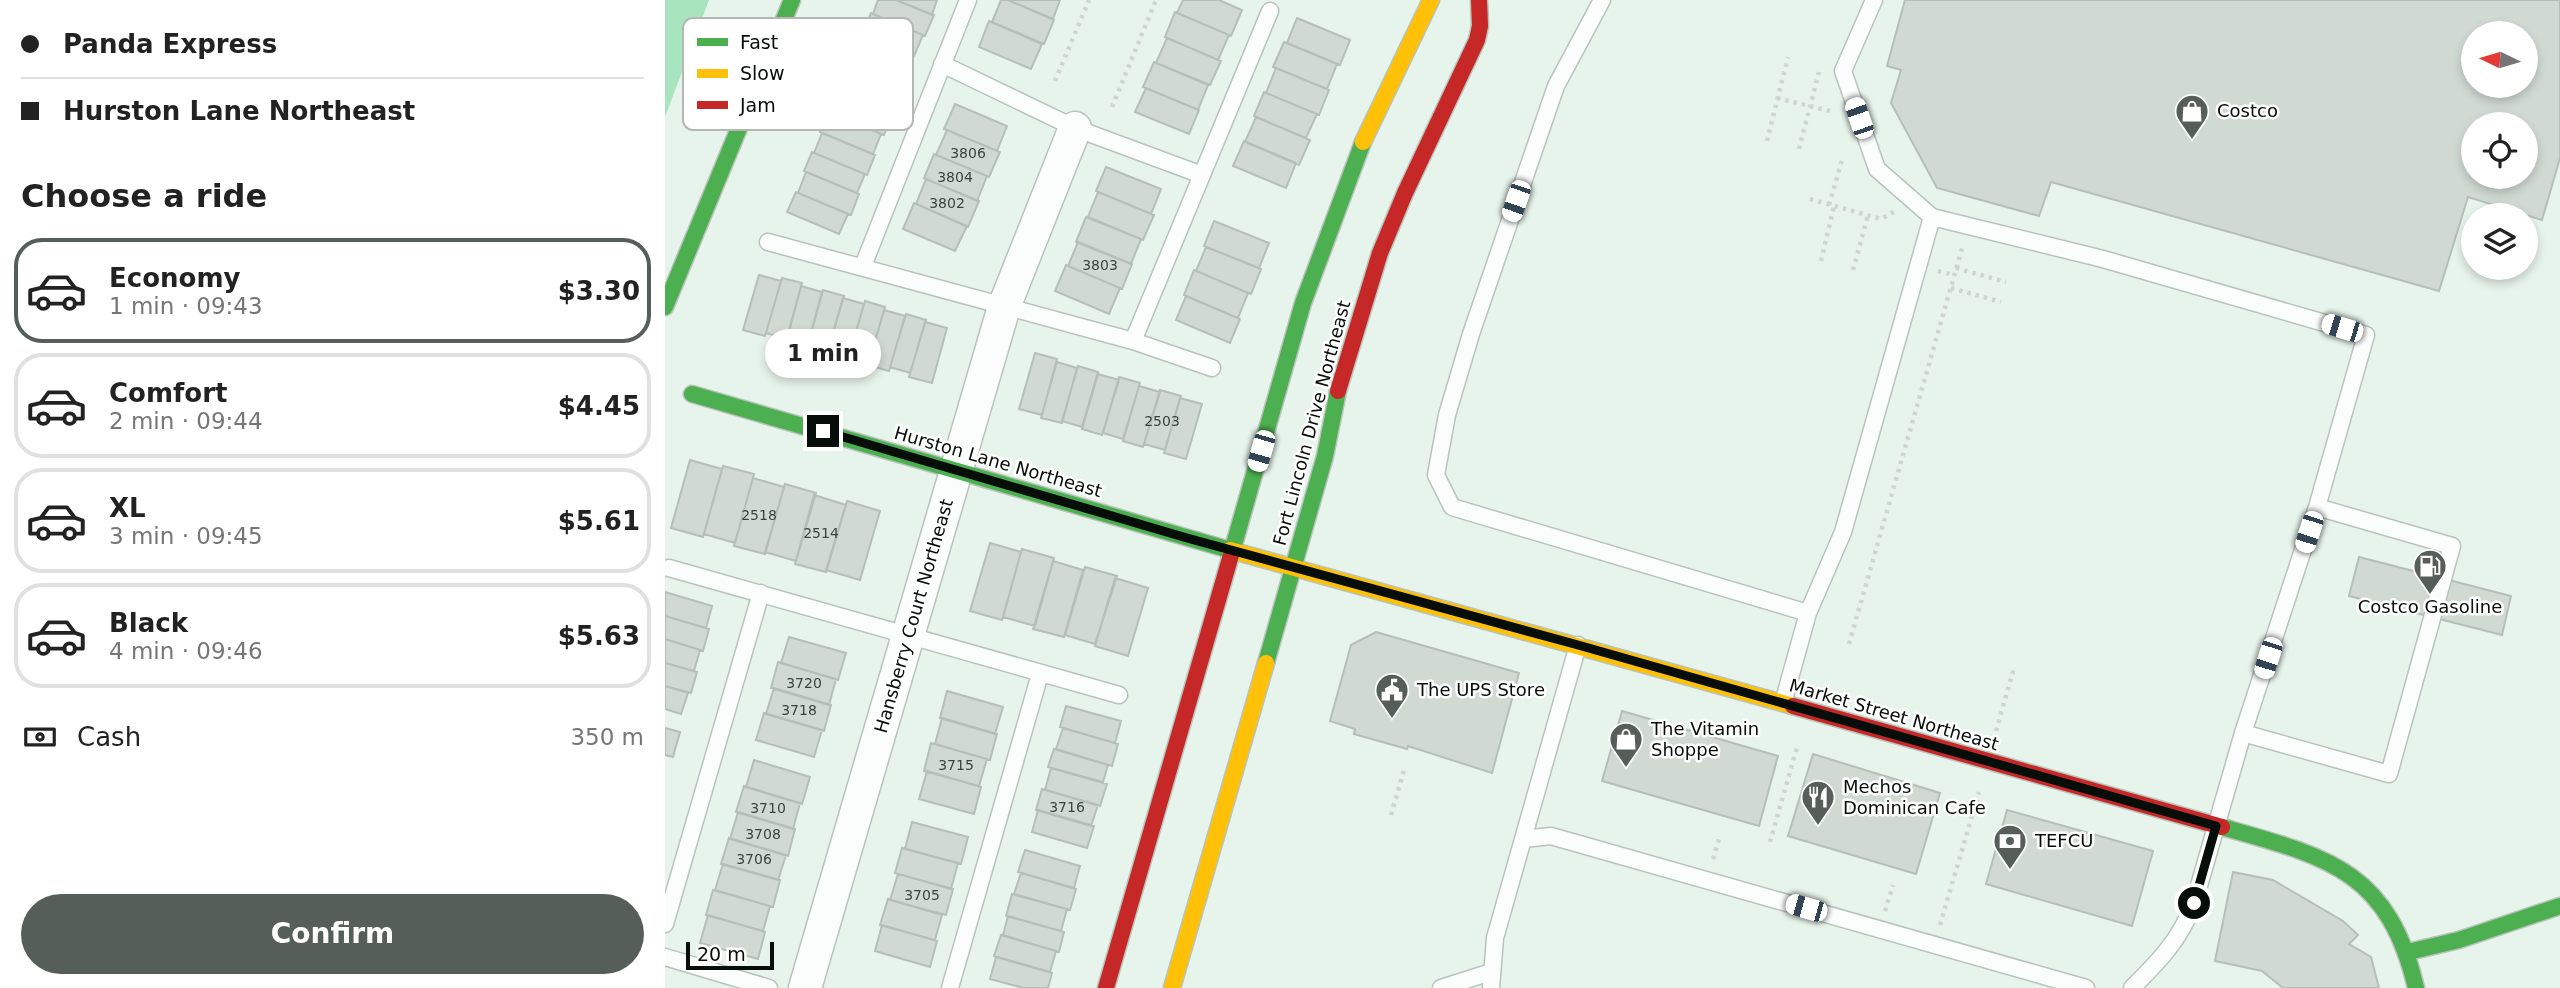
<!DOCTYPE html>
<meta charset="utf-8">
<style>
body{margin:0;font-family:"DejaVu Sans",sans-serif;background:#f6f6f6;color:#222;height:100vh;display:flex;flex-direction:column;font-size:26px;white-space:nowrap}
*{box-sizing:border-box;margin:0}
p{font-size:23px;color:#767676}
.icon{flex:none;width:38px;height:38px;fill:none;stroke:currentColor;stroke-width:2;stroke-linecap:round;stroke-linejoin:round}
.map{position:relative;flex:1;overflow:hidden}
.panel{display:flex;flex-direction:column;background:#fff;width:665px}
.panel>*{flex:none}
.hud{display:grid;align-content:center;height:154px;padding:0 21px;background:#fff}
.needle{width:46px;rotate:275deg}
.tools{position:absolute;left:1796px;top:21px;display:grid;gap:14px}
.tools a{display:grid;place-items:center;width:77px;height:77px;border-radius:50%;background:#fff;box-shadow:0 4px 10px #0003;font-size:35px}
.scale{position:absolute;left:21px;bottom:18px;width:88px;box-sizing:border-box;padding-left:7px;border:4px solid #070e09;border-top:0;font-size:19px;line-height:24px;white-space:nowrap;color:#070e09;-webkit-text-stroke:5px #fff;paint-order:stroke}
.end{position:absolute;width:32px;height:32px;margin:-16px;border:9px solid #070e09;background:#fff;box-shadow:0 0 0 4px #fff}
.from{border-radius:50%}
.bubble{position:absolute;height:49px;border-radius:24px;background:#fff;box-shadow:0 4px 10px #0003;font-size:23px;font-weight:700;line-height:49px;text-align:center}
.car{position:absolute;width:21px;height:42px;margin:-21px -10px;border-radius:9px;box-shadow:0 0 5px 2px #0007;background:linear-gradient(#fff 24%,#345 0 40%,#fff 0 76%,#345 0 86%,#fff 0)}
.hud b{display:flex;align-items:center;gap:24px;height:66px;font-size:26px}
.hud b+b{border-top:2px solid #e0e0e0}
.hud i{width:18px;height:18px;background:#222}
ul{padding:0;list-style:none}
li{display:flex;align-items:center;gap:21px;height:105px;margin:0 14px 10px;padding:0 7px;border:4px solid #e0e0e0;border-radius:28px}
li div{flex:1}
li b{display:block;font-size:26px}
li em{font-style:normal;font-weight:700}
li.active{border-color:#555e58}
li>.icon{width:63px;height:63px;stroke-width:1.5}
h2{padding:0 21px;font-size:32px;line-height:84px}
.pay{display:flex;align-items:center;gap:18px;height:77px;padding:0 21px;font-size:26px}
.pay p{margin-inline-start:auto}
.cta{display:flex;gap:14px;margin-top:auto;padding:14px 21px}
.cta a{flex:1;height:80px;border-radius:42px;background:#555e58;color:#fff;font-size:28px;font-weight:700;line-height:80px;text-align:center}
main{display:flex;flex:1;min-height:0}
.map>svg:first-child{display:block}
.forest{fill:#a8e4be}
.building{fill:#d0dad3;stroke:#b5bfb8;stroke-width:2;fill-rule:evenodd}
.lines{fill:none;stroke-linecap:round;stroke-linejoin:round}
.lane-casing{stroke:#b9c3bc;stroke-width:19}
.street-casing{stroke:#b9c3bc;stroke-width:35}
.fast-casing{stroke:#b9c3bc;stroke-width:19}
.slow-casing{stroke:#b9c3bc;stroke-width:19}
.jam-casing{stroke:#b9c3bc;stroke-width:19}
.path{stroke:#d1d5d2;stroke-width:4.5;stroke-dasharray:3.5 5;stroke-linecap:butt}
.lane{stroke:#fbfdfc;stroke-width:16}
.street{stroke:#fbfdfc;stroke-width:32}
.fast{stroke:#4caf50;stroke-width:16}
.slow{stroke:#ffc107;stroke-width:16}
.jam{stroke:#c62828;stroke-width:16}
.route{stroke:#070e09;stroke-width:9}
.labels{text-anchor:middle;stroke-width:5;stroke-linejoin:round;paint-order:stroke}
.number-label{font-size:14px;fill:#3b433e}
.poi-label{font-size:18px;fill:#070e09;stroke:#fff;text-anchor:start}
.street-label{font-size:18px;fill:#070e09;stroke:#fff}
.key{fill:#fff;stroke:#b5b7b5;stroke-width:2}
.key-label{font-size:19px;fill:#070e09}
</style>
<main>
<section class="panel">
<div class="hud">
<b><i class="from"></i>Panda Express</b>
<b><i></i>Hurston Lane Northeast</b>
</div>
<h2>Choose a ride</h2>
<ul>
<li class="active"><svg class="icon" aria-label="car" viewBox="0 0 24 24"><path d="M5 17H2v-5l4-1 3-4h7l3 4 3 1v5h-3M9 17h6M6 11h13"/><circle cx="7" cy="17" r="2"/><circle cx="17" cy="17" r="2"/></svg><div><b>Economy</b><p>1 min · 09:43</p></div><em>$3.30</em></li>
<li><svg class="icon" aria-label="car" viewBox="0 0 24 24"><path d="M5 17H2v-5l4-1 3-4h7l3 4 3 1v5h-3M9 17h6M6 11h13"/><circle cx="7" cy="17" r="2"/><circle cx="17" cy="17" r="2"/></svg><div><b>Comfort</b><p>2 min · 09:44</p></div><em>$4.45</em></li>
<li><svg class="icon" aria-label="car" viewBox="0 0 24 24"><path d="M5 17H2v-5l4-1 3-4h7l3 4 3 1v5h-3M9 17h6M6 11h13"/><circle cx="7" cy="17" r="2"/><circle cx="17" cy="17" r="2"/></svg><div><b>XL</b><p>3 min · 09:45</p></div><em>$5.61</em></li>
<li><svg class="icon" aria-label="car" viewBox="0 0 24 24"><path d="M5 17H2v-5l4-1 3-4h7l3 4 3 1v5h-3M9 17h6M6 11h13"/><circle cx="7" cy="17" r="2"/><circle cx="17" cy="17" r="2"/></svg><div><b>Black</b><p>4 min · 09:46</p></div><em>$5.63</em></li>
</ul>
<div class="pay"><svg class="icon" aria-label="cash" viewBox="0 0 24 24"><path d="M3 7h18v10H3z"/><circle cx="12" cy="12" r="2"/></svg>Cash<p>350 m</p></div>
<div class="cta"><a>Confirm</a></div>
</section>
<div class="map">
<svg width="1895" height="988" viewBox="0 0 1895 988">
<rect width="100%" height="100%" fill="#e7f4eb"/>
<path class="forest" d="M0,0H44L0,117Z"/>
<path class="building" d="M213,0H231L269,15L260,36L208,14Z
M231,0H272L267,15Z
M336,0H343L389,20L379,44L327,22Z
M343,0H395L388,19Z
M518,0H554L577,10L566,36L512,13Z
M1240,0H1895V158L1877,220L1803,197L1774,291L1386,182L1374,216L1272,188L1226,103L1236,70L1222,66ZM1808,33H1860V86H1808ZM1808,124H1860V177H1808Z
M510,12L564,35L553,60L500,37Z
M206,13L258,35L249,56L197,34Z
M632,18L685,40L675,65L622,43Z
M324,21L377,44L366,69L314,47Z
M502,38L556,61L545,85L491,63Z
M619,42L672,64L662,89L608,67Z
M489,62L543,85L533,110L478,87Z
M611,68L664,90L654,115L601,93Z
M481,88L534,110L524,134L470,112Z
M599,92L652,114L641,138L589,116Z
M174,93L227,115L219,135L166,113Z
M290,104L342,126L332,151L279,129Z
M164,112L216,134L208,154L155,132Z
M591,117L645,140L634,165L580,142Z
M282,130L335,152L324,177L271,155Z
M157,133L210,155L202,175L149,153Z
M579,141L631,163L621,188L568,166Z
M147,152L200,174L192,193L139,171Z
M269,154L322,176L312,201L259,178Z
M441,167L496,189L486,214L431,191Z
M141,172L194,194L186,215L133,193Z
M261,179L314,201L303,227L251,204Z
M131,192L183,214L174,234L122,212Z
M433,192L489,215L478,240L423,217Z
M249,203L302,226L290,251L238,229Z
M421,217L476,239L466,264L411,242Z
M549,221L604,243L594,268L539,246Z
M413,242L467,264L457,289L403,266Z
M541,247L596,269L586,294L531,271Z
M401,265L455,288L444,314L390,291Z
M529,270L583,293L573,318L519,295Z
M94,275L116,281L100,336L78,330Z
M117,278L137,283L122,339L101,333Z
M136,286L157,292L142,347L121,341Z
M158,290L179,296L163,351L143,345Z
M521,296L575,319L565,343L511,320Z
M178,298L199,304L183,359L162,353Z
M200,301L220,307L204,362L184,356Z
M219,310L240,316L224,371L203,365Z
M241,314L261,320L245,373L225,367Z
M260,322L282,328L267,383L244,377Z
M370,353L392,359L377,415L354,409Z
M392,362L412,368L397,423L376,418Z
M413,366L433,372L417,427L397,421Z
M433,374L454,380L437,435L417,429Z
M454,377L475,383L458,439L438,433Z
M474,386L495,392L478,447L458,441Z
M495,390L516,396L500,450L479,444Z
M515,398L537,404L521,459L499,453Z
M25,460L57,469L38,537L6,528Z
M58,466L89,474L70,543L39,534Z
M88,478L119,487L100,554L69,546Z
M120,484L151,493L131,561L100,552Z
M149,495L181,505L161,572L130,564Z
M182,501L215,511L195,580L161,570Z
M325,543L356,552L337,620L305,611Z
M357,549L389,558L370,626L338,617Z
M1694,557L1846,596L1837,635L1684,596Z
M388,561L418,570L399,637L368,629Z
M420,567L452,576L430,644L400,635Z
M450,578L483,588L463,656L430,646Z
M0,592L47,606L41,628L0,616Z
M0,616L44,629L38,651L0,639Z
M711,632L854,673L827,773L743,746L742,749L689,734L690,729L665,721L686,645Z
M124,637L181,653L173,680L116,663Z
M0,639L35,650L29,671L0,663Z
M113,662L171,679L164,705L106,688Z
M0,663L32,672L26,693L0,686Z
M0,686L23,693L16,714L0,709Z
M109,688L166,705L159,731L101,714Z
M282,691L338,707L330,734L275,718Z
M401,706L456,721L450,743L395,727Z
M957,711L1113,756L1094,826L937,781Z
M99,713L157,730L149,757L91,740Z
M277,718L332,734L325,760L270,744Z
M0,728L15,732L8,757L0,755Z
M398,728L453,744L447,766L391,749Z
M266,743L322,759L314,786L259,771Z
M389,749L443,765L438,782L383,767Z
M1148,754L1275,793L1251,874L1123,836Z
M89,760L145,777L137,804L81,787Z
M386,768L442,784L435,806L380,790Z
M262,771L316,787L309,814L254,799Z
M79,786L135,803L128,829L71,812Z
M377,789L433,805L426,826L371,810Z
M373,810L429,826L422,848L367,832Z
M1342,810L1488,851L1467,926L1321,884Z
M73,812L130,829L123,856L65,839Z
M247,822L303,837L296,864L240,849Z
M64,838L121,855L113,880L56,864Z
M237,848L293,863L286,889L230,873Z
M360,850L415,866L409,888L353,872Z
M58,864L115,880L108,907L50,890Z
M1568,872L1608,880L1678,921L1693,935L1684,944L1706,957L1714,988H1618L1597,971L1550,961Z
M356,873L411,889L405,910L349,894Z
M233,874L288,889L281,915L225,900Z
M48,890L105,906L98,931L41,915Z
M347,894L402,909L396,931L341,916Z
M223,899L277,915L270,940L215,925Z
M43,915L100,932L93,959L35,943Z
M343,916L399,932L394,952L338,935Z
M217,925L272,941L265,967L210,951Z
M336,935L391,951L385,972L329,956Z
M331,957L387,973L383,988H359L325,979Z"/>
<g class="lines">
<defs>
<path id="lane" d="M937,0L891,86L806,334L782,415L771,475L787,507L1143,613
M1209,0L1178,71L1212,169L1267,217L1438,259L1701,335L1652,507L1578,733L1529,903C1515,940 1494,961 1467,988
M277,64L410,128L537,175
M103,242L468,341L547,368
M198,266L303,0
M468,341L605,11
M4,568L454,695
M1118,703L1143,613L1178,532L1267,217
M1578,733L1724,774L1787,546L1652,507
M858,839L886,836L1421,988
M0,924L96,593
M0,957L104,988
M285,988L375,674
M776,988L826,972
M826,988L830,938L913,645"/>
<path id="street" d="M140,988L339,307L410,128"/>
<path id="fast" d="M0,307L127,0
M27,394L565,550
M566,555L638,303L698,142
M601,663L660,456L673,391
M1557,827C1663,857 1723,870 1751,988
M1743,952L1794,940L1895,906"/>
<path id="slow" d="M698,142L766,0
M565,550L1128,706
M507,988L601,663"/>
<path id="jam" d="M673,391L715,253L740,193L812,40L815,26L814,0
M1128,706L1557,827
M441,988L566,555"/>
</defs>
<use href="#lane" class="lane-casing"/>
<use href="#street" class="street-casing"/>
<use href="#fast" class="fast-casing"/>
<use href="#slow" class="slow-casing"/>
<use href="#jam" class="jam-casing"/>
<path class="path" d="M390,81L424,0
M1112,98L1169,112
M447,107L491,0
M1102,141L1123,57
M1134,149L1154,72
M1145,199L1216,219L1230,211
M1164,205L1177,160
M1156,261L1169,206
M1291,268L1341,282
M1188,270L1203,215
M1273,271L1289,275
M1286,288L1336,302
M1184,644L1298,245
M1331,731L1349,668
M726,815L739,770
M1105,842L1133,744
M1048,859L1055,836
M1220,911L1228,885
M1275,925L1314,792"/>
<use href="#lane" class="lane"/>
<use href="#street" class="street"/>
<use href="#fast" class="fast"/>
<use href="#slow" class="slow"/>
<use href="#jam" class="jam"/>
</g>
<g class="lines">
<path class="route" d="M158,431L522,538L913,645L1551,826L1529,903"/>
</g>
<defs>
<symbol id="shop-pin" viewBox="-11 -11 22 30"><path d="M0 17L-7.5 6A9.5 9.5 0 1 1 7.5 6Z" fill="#555e58" stroke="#fff"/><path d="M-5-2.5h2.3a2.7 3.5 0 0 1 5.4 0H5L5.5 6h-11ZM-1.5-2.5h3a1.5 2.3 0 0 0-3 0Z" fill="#fff"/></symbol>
<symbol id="fuel-pin" viewBox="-11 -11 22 30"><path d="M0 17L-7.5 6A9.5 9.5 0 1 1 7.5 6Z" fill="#555e58" stroke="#fff"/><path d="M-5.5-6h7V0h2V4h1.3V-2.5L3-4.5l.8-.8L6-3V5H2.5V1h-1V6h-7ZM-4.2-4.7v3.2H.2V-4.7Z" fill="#fff"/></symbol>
<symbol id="civic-pin" viewBox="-11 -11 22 30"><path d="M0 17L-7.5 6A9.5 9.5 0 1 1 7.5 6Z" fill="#555e58" stroke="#fff"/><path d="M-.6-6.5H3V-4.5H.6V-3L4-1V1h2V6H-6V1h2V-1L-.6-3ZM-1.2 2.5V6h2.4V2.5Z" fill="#fff"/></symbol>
<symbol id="restaurant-pin" viewBox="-11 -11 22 30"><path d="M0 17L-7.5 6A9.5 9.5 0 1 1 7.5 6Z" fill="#555e58" stroke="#fff"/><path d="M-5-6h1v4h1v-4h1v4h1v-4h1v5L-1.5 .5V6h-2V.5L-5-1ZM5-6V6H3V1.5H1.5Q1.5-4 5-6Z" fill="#fff"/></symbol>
<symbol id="bank-pin" viewBox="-11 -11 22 30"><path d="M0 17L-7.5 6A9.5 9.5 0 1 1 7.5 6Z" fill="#555e58" stroke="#fff"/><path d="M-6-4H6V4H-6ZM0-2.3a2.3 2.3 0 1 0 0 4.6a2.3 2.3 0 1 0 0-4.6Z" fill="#fff"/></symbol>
</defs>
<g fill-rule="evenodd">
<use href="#shop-pin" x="1508" y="92" width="38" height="52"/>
<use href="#fuel-pin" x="1746" y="547" width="38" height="52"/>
<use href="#civic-pin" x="708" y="671" width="38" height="52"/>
<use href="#shop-pin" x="942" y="720" width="38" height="52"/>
<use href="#restaurant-pin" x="1134" y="778" width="38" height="52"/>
<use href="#bank-pin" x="1326" y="822" width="38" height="52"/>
</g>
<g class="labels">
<g class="number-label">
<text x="303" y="158">3806</text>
<text x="290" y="182">3804</text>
<text x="282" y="208">3802</text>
<text x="435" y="270">3803</text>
<text x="497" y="426">2503</text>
<text x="94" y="520">2518</text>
<text x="156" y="538">2514</text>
<text x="139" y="688">3720</text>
<text x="134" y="715">3718</text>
<text x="291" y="770">3715</text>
<text x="402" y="812">3716</text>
<text x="103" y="813">3710</text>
<text x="98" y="839">3708</text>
<text x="89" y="864">3706</text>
<text x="257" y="900">3705</text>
</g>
<g class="poi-label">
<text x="1552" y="117">Costco</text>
<text x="1765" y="613" text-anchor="middle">Costco Gasoline</text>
<text x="752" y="696">The UPS Store</text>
<text x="986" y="735">The Vitamin<tspan x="986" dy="21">Shoppe</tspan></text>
<text x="1178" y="793">Mechos<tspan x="1178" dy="21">Dominican Cafe</tspan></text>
<text x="1370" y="847">TEFCU</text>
</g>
<g class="street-label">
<text transform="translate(647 423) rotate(-75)" y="6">Fort Lincoln Drive Northeast</text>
<text transform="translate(333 462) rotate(16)" y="6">Hurston Lane Northeast</text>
<text transform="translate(249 616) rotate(-74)" y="6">Hansberry Court Northeast</text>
<text transform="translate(1229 715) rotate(16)" y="6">Market Street Northeast</text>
</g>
</g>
<rect x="18" y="18" width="230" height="112" rx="10" class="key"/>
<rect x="32" y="38" width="31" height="8" fill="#4caf50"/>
<rect x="32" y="69" width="31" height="9" fill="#ffc107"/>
<rect x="32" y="101" width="31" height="8" fill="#c62828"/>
<g class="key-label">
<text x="75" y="49">Fast</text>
<text x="75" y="80">Slow</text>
<text x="75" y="112">Jam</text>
</g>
</svg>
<div class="tools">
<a><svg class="needle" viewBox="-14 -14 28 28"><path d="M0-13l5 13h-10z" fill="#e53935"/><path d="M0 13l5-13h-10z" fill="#767676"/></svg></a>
<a><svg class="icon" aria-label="locate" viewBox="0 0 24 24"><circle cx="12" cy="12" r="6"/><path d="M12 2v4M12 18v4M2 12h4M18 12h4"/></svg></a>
<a><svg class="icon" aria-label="layers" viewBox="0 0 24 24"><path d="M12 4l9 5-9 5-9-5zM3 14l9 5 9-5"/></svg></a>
</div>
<div class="scale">20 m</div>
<i class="end from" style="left:1529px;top:903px"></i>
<i class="end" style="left:158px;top:431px"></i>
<div class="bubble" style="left:100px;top:329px;width:116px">1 min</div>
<i class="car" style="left:1194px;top:118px;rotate:341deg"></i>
<i class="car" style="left:851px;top:201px;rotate:199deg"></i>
<i class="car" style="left:1677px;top:328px;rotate:287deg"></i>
<i class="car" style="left:596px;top:451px;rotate:196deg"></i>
<i class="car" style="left:1644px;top:532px;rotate:198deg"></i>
<i class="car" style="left:1603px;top:658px;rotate:198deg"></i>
<i class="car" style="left:1141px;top:908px;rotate:286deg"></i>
</div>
</main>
